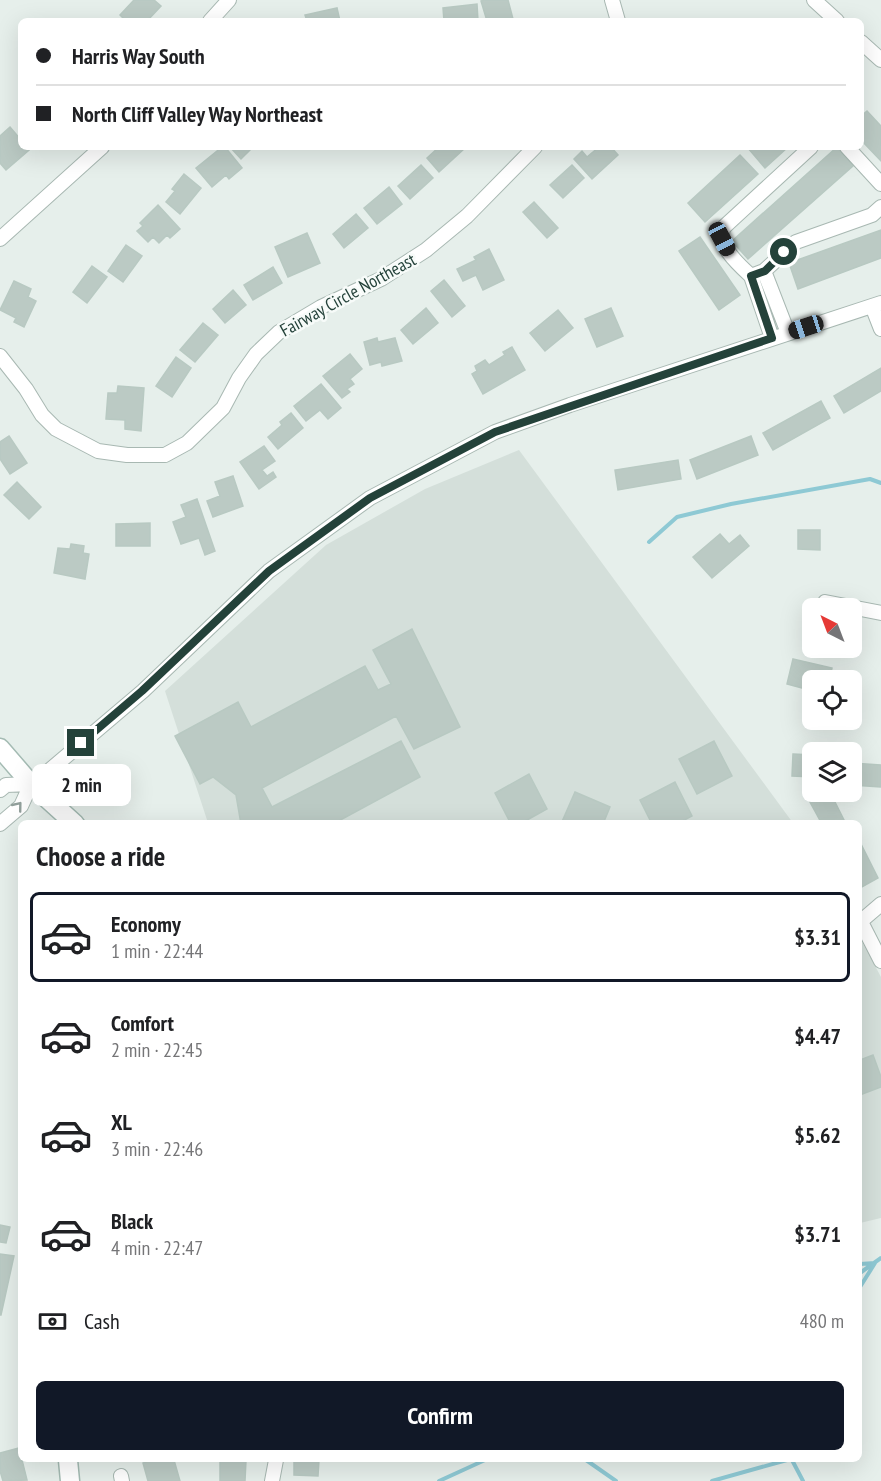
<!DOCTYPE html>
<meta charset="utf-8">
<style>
body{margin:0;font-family:"PT Sans Narrow",sans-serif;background:#f2f2f2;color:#202124;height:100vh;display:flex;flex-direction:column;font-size:22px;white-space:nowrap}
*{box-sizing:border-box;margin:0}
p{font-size:20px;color:#757577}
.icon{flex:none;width:33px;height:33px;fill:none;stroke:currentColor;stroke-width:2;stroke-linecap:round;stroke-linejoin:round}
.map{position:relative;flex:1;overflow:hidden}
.details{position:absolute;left:18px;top:820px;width:844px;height:642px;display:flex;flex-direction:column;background:#fff;border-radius:9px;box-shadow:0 6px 24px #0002}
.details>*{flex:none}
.hud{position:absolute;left:18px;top:18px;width:846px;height:132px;border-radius:9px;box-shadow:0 6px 24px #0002;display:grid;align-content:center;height:132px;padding:0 18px;background:#fff}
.needle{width:39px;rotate:318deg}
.buttons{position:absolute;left:802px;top:598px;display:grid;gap:12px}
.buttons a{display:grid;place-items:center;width:60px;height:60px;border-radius:9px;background:#fff;box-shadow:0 6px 24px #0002;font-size:30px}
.end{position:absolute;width:27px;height:27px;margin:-14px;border:8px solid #24423a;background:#fff;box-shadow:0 0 0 3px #fff}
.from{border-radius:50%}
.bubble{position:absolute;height:42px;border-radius:9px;background:#fff;box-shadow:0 6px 24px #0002;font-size:20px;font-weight:700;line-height:42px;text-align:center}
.car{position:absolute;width:18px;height:36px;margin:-18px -9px;border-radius:8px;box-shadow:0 0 4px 2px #0007;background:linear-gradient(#222 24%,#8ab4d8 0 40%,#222 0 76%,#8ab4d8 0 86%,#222 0)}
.hud b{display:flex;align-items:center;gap:21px;height:57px;font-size:22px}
.hud b+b{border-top:2px solid #e0e0e0}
.hud i{width:15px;height:15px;background:#202124}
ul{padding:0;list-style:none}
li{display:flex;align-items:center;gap:18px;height:90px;margin:0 12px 9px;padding:0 6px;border:3px solid transparent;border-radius:9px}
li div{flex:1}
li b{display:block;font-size:22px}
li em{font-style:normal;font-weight:700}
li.selected{border-color:#111827}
li>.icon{width:54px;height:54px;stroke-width:1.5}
h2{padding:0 18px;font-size:27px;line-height:72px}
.pay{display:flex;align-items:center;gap:15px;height:66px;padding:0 18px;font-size:22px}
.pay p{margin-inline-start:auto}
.button{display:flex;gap:12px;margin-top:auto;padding:12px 18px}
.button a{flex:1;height:69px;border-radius:9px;background:#111827;color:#fff;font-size:24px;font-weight:700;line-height:69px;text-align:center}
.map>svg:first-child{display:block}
.built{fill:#d4dfda}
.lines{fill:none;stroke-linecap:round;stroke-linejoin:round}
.stream{stroke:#8ec9d4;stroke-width:4}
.building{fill:#bbcac4;stroke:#b8c9c2;stroke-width:1.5}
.street-casing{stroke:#a8b8b2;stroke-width:16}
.secondary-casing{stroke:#a4bbb3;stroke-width:21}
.street{stroke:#fff;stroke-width:14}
.secondary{stroke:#fff;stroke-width:18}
.oneway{stroke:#92a09c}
.route{stroke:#24423a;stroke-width:8}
.labels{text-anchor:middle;stroke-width:5;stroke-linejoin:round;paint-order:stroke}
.street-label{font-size:18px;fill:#24423a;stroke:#f7fbf9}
</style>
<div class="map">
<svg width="881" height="1481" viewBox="0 0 881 1481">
<rect width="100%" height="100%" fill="#e6efeb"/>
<path class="built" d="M519,450L793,823H208L165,691L326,545L425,489Z
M860,938L881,977V1218L860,1223Z"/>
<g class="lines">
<path class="stream" d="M649,542L677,517L731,504L870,479L881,483
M860,1264L875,1263L860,1287
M860,1273L881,1258
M586,1460L616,1481
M792,1460L803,1481
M439,1481L485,1460
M712,1481L787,1460"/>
</g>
<path class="building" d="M134,0H154L161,6L147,21H126L120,15Z
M484,0H508L513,19L507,21H487L481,1Z
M477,4L478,21H444L443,8Z
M337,8L340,21H307L305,15Z
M867,111L881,126V161L861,140V116Z
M10,127L21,140V147H27L29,150L6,170L0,163V136Z
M222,147H225L242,168L229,179L226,175L212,187L196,168Z
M230,147H253L241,159Z
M439,147H464L465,148L439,172L427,158Z
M599,147H611L618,155L592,179L574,159L582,151L587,157Z
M749,147H788L765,168L748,148Z
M837,147L853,166L748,259L732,241Z
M740,155L758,174L705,222L688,203Z
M421,165L433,178L410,199L398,186Z
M572,165L584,178L563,198L550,185Z
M184,174L201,188L180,214L166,202L175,191L172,189Z
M389,187L402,204L377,224L364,208Z
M534,202L558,228L547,238L523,212Z
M158,205L180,229L170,238L167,235L159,243L153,237L148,242L137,231L143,226L140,223Z
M356,214L368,228L344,248L333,234Z
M881,230V258L798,289L789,263Z
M307,233L320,263L288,277L275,247Z
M700,237L740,295L719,310L679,251Z
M126,245L142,256L123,282L108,271Z
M489,249L504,280L483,290L476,275L463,281L457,269L476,260L474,257Z
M92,266L107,277L87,303L73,292Z
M273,267L282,283L253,300L244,285Z
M444,280L465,306L452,317L431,291Z
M14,281L31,289L28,297L36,301L24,327L14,322L16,318L0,310Z
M233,290L246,305L225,323L213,309Z
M426,308L438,323L413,344L401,330Z
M611,308L623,336L597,347L585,319Z
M558,310L573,328L545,351L530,333Z
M203,323L218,335L195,362L180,350Z
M377,338L378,342L395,338L402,361L382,366L381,362L370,365L364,342Z
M512,347L525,370L483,394L472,374L477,371L475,366L485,360L489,365L505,355L503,352Z
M350,354L362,369L350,379L354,384L347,389L350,392L342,398L323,376Z
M176,357L191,368L172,397L156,386Z
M881,368V391L844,413L834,396Z
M321,384L341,408L328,419L320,410L306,421L294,406Z
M118,386L144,388L141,431L125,429V420L106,419L108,393H117Z
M821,401L830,418L773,450L763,433Z
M291,413L303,428L278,449L268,437L282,425L280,422Z
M9,436L27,463L10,474L0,459V442Z
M751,436L758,455L697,479L690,460Z
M264,446L275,461L262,470L267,476L273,472L276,477L259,489L240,462Z
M678,460L681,479L618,490L615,470Z
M233,476L243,506L213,517L207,501L220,496L215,482Z
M17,482L41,507L29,519L4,495Z
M197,499L215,551L205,555L199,538L181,544L173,522L186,517L181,505Z
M150,523V546H116V524Z
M798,530H820V550L798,549Z
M720,534L729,544L740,535L749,546L712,578L693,557Z
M71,544L84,546L83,553L89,554L85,579L54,573L58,548L70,549Z
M412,629L460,727L414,749L396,716L262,788L272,807L401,741L420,777L333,824H241L236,795L213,777L200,784L175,736L238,702L251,727L365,666L378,690L391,684L373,650Z
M793,659L832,668L829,681H813V691L787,684Z
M714,741L732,776L697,794L679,759Z
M793,754L813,755V777L792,776Z
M852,763L881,765V787L852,785Z
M529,774L547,809L520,824H511L495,793Z
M675,782L692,816L677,824H652L640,800Z
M575,792L610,807L603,824H561Z
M830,792L846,824H822L810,802Z
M860,842L878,878L860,888Z
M873,1055L881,1077V1087L860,1095V1060Z
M0,1225L10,1227L6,1243L0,1242Z
M0,1254L14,1256L1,1315H0Z
M19,1448L27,1480L3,1481L0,1471V1453Z
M153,1460H174L180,1481H148L143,1463Z
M220,1460H246L245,1481H220Z
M294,1460H319L318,1476L294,1475Z"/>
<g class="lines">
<defs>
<path id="street" d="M612,0L618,21
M814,0L837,21
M210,21L229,0
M861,42L881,60
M811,147L724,227C715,244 739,265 751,276L764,271L796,242L872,215L881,207
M847,147L881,184
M0,239L102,147
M764,271L788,333
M751,276L772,338
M872,306L881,329
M0,356L26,389L42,415L56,429L98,451L127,455H165L187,443L223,408L239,378L256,354L279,332L321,307L381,279L426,250L467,216L535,147
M825,602L881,613
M31,784L44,775L143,691L269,571L370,498L495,432L570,405L881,303
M0,790L6,785L31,784
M0,824L21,806L31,784
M860,920L881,961
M860,922L881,904
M121,1476L122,1481
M272,1481L276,1460"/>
<path id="secondary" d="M0,748L31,784L75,824
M68,1460L70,1481"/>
</defs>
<use href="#street" class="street-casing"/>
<use href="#secondary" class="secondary-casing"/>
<use href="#street" class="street"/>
<use href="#secondary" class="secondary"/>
</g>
<defs><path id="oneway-chevron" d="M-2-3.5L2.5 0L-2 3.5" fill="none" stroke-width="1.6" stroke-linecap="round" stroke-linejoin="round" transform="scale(1.5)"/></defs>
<use class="oneway" href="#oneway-chevron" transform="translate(18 806) rotate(-51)"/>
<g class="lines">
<path class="route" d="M81,743L142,691L269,571L370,498L495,432L772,338L751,276L765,271L784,252"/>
</g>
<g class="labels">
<g class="street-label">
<text transform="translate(348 295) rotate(-29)" y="6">Fairway Circle Northeast</text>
</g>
</g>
</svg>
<div class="buttons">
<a><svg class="needle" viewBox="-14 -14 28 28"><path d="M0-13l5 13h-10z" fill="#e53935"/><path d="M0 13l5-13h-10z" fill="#757577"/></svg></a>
<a><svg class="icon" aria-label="locate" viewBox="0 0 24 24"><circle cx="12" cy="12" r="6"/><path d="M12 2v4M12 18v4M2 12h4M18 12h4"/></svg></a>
<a><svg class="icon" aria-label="layers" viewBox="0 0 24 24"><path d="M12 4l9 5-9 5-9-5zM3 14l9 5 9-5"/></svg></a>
</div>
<i class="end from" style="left:784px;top:252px"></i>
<i class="end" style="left:81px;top:743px"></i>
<div class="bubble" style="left:32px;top:764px;width:99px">2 min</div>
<i class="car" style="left:722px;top:239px;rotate:152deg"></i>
<i class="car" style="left:806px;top:327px;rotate:252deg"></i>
<div class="hud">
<b><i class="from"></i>Harris Way South</b>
<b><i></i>North Cliff Valley Way Northeast</b>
</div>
<section class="details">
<h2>Choose a ride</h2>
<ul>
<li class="selected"><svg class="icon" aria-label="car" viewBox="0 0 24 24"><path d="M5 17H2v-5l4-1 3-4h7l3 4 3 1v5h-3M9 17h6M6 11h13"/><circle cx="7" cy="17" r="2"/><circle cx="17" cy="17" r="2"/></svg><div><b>Economy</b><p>1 min · 22:44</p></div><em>$3.31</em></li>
<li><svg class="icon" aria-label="car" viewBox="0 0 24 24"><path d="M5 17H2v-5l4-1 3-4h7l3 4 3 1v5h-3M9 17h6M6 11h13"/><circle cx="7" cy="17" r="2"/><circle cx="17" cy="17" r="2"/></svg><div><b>Comfort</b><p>2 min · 22:45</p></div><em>$4.47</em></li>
<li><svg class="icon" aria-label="car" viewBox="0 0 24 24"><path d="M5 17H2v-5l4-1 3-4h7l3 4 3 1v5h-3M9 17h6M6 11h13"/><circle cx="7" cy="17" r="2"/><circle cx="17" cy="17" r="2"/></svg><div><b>XL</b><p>3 min · 22:46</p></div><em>$5.62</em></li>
<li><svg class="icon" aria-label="car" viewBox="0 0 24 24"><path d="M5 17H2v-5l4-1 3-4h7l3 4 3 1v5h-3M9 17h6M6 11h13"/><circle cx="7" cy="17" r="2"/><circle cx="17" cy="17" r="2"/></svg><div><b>Black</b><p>4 min · 22:47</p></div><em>$3.71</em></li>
</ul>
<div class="pay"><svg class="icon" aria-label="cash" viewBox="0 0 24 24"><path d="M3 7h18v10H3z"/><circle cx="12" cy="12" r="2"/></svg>Cash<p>480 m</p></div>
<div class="button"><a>Confirm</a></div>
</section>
</div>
